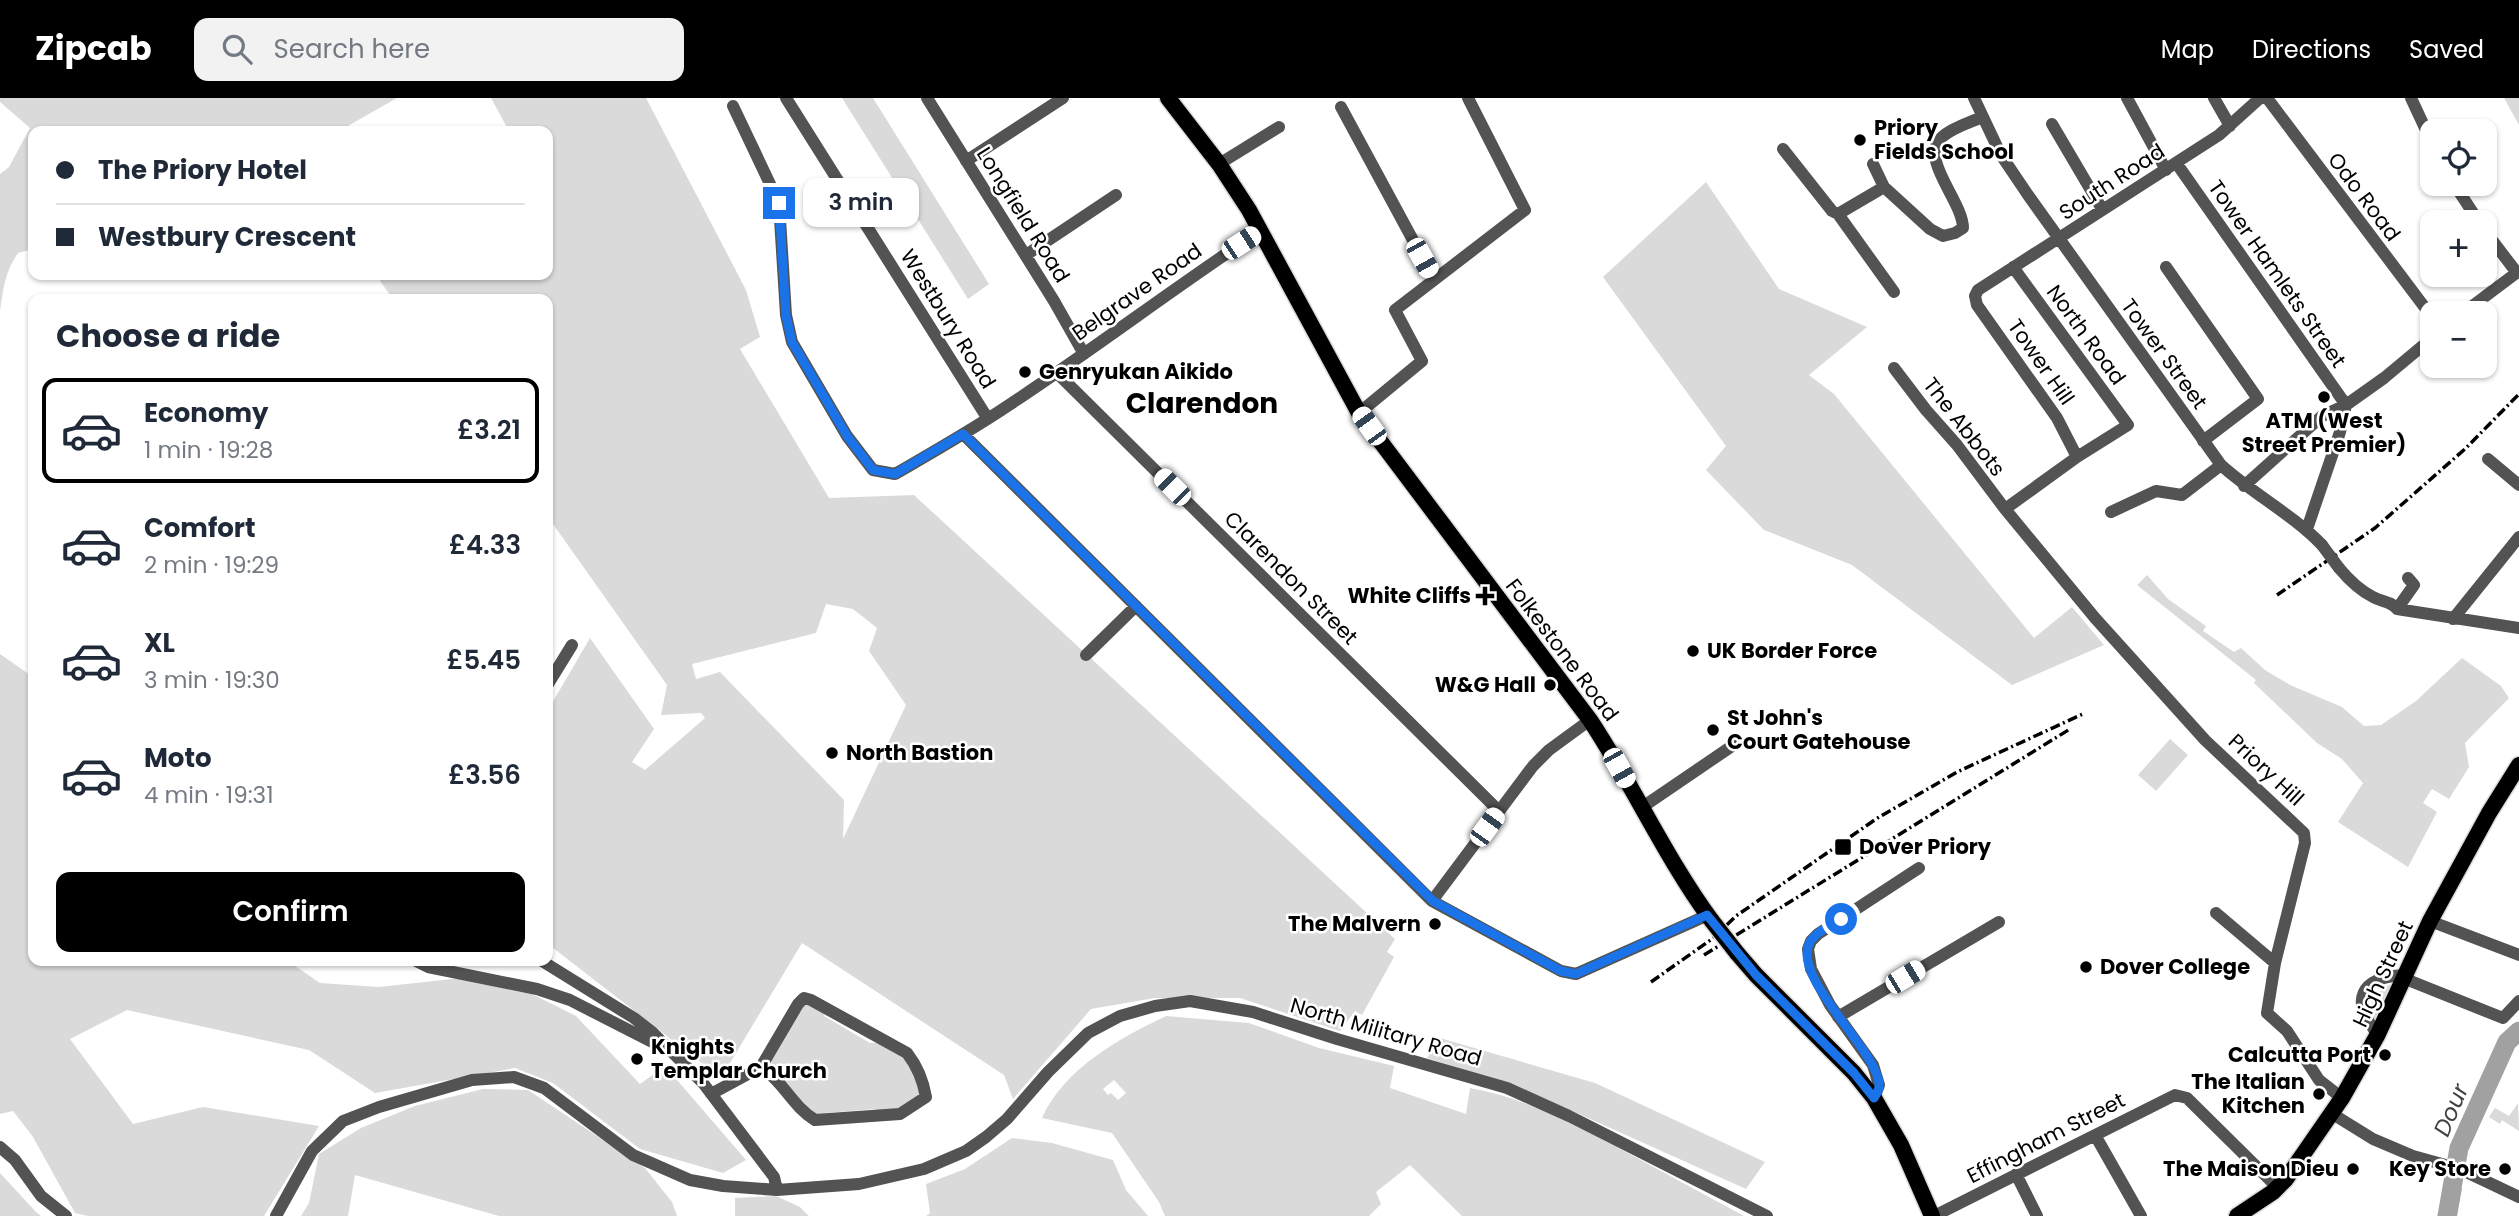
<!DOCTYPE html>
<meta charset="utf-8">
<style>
body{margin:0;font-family:Poppins,sans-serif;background:#f2f2f3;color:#1f2937;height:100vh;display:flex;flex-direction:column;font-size:26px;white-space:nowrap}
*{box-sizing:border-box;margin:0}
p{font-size:23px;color:#747a83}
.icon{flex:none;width:38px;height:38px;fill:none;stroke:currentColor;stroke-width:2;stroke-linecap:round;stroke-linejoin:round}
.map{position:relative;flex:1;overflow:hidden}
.side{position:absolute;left:28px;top:196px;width:525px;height:672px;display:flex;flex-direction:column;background:#fff;border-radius:14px;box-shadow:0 2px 5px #0004}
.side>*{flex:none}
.banner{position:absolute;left:28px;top:28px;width:525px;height:154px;border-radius:14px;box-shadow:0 2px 5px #0004;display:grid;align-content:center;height:154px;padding:0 28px;background:#fff}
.buttons{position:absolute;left:2420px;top:21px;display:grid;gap:14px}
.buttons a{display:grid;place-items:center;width:77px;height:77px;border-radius:14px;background:#fff;box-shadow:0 2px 5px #0004;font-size:35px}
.end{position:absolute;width:32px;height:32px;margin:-16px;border:9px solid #1a73e8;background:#fff;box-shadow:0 0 0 4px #fff}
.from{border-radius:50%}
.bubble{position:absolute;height:49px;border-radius:14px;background:#fff;box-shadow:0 2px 5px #0004;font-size:23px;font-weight:600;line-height:49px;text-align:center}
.car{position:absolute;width:21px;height:42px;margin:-21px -10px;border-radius:9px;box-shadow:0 0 5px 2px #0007;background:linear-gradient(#fff 24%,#345 0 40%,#fff 0 76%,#345 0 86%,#fff 0)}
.banner b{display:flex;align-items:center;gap:24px;height:66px;font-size:26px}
.banner b+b{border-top:2px solid #e0e1e3}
.banner i{width:18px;height:18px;background:#1f2937}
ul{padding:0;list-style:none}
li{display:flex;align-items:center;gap:21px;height:105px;margin:0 14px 10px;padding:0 14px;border:4px solid transparent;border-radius:14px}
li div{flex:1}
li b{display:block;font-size:26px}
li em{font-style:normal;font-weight:600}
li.selected{border-color:#000}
li>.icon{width:63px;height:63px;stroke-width:1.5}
h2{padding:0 28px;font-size:32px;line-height:84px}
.button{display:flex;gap:14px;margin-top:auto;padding:14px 28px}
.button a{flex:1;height:80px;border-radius:14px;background:#000;color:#fff;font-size:28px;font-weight:600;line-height:80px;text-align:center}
header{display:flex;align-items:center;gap:42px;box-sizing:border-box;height:98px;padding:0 35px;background:#000;color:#fff}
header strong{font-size:33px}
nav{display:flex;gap:38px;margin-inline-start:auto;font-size:24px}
.search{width:490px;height:63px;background:#f2f2f3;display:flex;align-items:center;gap:18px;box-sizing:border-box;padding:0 24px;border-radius:14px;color:#747a83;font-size:26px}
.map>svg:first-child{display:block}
.green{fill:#dadada;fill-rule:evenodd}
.water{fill:#a1a1a1}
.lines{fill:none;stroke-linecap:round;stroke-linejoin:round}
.river{stroke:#a1a1a1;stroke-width:19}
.major-casing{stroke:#dbdbdb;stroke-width:19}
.minor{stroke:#535353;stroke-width:12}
.major{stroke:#000;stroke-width:16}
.rail{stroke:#000;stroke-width:3.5;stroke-dasharray:10 3.5 2 3.5;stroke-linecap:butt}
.major-bridge-casing{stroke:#dbdbdb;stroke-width:19;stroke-linecap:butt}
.minor-bridge{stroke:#535353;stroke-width:12}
.major-bridge{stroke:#000;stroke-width:16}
.route{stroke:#1a73e8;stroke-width:9}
.poi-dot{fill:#000;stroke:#fff;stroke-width:2.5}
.labels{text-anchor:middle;stroke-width:5;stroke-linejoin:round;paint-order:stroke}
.poi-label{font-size:21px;font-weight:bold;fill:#000;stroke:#fff;text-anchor:start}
.street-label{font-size:21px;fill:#000;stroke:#fff}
.water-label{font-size:23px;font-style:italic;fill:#424242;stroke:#fff}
.district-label{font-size:28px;font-weight:bold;fill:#000;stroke:#fff}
</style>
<header>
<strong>Zipcab</strong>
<div class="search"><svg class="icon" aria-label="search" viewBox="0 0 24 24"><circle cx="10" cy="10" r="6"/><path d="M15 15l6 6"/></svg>Search here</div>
<nav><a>Map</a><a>Directions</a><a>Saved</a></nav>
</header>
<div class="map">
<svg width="2519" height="1118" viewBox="0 0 2519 1118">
<rect width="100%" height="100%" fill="#fff"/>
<path class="green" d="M0,0H397L339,33H202L194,29L188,33H33V151L18,155C5,173 3,192 0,213V76L9,69L30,30L0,4Z
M491,0H646L746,192L760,239L740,251L829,400L914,397L1395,841L1387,854L1394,859L1362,917L1355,913L1340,933L1240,900H1155L1091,911L1013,1001L1004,977L802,845L721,980L548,846V612L590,540L654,631L632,664L645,672L705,620L701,615L661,617L667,587L548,419V201H393L380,183L387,177H548V33H509ZM826,506L853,511L877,530L869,553L906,607L843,741L844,702L720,574L696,581L692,566L816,535Z
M842,0H873L989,186L968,201Z
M2504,0H2519V27Z
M1706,84L1779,191L1867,229L1809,277L1834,296L2034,540L2072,509L2104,547L2012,587L1852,467L1764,432L1706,372L1726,348L1603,179Z
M2147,477L2168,501L2206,528L2203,533L2234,554L2241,550L2265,572L2290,587L2342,609L2364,628L2381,627L2416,603L2462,560L2501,588L2509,600L2465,645L2469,669L2449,701L2432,691L2423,705L2437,714L2408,769L2338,724L2363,685L2342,661L2317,645L2254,585L2256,582L2137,487Z
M0,556L33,579V863H288L320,885L379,889L461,880L530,895L576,918L640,986L665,968L746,1062L723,1075L640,1051L553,985L515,970L375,995L309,952L127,912L70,941L133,1026L203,1009L319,1028L264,1118H88L75,1115L33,1039L13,1013L0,1016Z
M2170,641L2188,657L2156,693L2138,677Z
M2391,886L2373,925C2366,907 2374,894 2391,886Z
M806,907L823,912L824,918L870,945C883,943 907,957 913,969C917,977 918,988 920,997L899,1011L880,1016L875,1011L825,1015L820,1020L766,970L800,911Z
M1166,918L1249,925L1319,950L1394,968L1390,990L1466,1016L1470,990C1523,999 1568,1024 1615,1048C1658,1071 1701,1095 1744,1118H1462L1410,1067L1376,1094L1381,1106L1369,1118H1165L1159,1104L1112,1035L1042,1020C1065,970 1118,941 1166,918ZM1114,982L1126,995L1118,1002L1111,995L1108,997L1103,991Z
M1440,940L1595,985L1765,1064L1746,1091L1519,989L1427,960Z
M483,991L528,992L645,1070L672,1104L677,1118H499L355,1077L348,1118H301L309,1105L319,1056L361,1030L415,1008Z
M2518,1005L2519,1033L2502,1022L2500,1026L2489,1019L2495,1010L2509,1018Z
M1012,1040L1052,1045L1113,1062L1126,1092L1148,1118H926L930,1115L926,1086L965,1071Z
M0,1075L36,1114L41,1118H0Z
M776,1098L800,1109L809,1118H735V1100Z"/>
<path class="water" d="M2451,1085L2462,1090L2457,1118H2446Z"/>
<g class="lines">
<path class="river" d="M2447,1118L2459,1050L2507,944L2519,933"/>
<defs>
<path id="major" d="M1168,0L1219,66L1249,112L1359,315L1590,622C1633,687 1665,759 1712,823
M1737,855L1756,877L1854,975L1874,1000L1901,1047L1932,1118
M2237,1118L2273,1094L2286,1081L2342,1000L2378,936L2430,823L2489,715L2519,667"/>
</defs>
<use href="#major" class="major-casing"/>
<path class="minor" d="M786,0L988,321
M927,0L1054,203L1084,256
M1974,0L2001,57L2028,97L2221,367C2253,396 2292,416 2322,447
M2127,0L2166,72
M2214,0L2230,28
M2267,0L2432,219
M2411,0L2432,45
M733,8L779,105L786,217L792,244L847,338L873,372L895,376C933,354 972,332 1009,307C1094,251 1175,189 1260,133
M1341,9L1434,181
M2052,26L2102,111
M1783,51L1832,113L1838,116
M966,63L1063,0
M1219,66L1279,29
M1873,66L1884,89L1930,131L1943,138L1955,135L1963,130C1963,103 1918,60 1942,39C1953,29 1969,25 1982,19
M2177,66L2346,307
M2454,86L2479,124
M1884,89L1838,116L1894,194
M1026,157L1116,97
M2166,169L2258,301L2203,343
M2463,215L2515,176L2514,171L2485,133
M1894,270L1926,312L1957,347L2005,411L2095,520L2205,642L2304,735L2305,745L2275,865L2267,915L2287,933L2319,982L2342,1000
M1057,275L1499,713
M1359,315L1422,263L1395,212L1525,112L1468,0
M963,336L1432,803L1561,873L1576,876L1708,817
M2077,359L2057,320L1977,207L1975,198L1978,192L2219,37L2260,0
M2488,361L2519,387
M2244,388L2322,318L2346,307L2384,280L2432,240
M2005,411L2077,359L2128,327L2013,169
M2111,414L2156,393L2182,397L2221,367
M2307,431L2340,334L2346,307
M2339,470C2349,482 2359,492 2373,499C2382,504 2391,503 2397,511L2519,530
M2397,511L2414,487L2408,480
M2453,521L2519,439
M1086,557L1136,508
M548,586L572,547
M1641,710L1735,646
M1432,803L1533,668L1549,652L1590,622
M2216,815L2275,865
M2430,823L2519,857
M416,863L428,869L537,891L570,902L658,947
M542,863L634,920L652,934L703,985L774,1079L777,1092
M2403,880L2503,920L2519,903
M1838,919L1999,824
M2378,936C2349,903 2360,879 2404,877
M711,996L761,969L798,906L804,900L811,902L907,955C918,969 923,982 926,999L900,1016L815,1022C792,1008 783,983 761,969
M1874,1000L1879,987L1873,967L1830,907L1811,871L1808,851L1811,843L1818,836L1919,770
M2331,1015L2373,1041L2413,1058L2460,1071L2519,1099
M2095,1037L2141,1118
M0,1049L15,1062L41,1098L66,1118
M2016,1076L2037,1118
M276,1118L312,1053L343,1023L379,1009L472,982L514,979L544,990L633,1057L690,1082L723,1088L777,1092L859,1086L924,1071L966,1053L986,1039L1007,1021L1048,974L1088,935L1120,918L1155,908L1190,903L1253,914L1337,941L1507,990L1569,1018L1767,1118
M1934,1118L2175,997L2187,1000L2278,1090"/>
<use href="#major" class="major"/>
<path class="rail" d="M2277,497L2375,430L2465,351L2519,296
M1704,857L2070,631
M1651,884L1712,841L1736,818L1876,721L1957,674L2085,615"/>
<defs>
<path id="major-bridge" d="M1712,823L1737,855"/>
</defs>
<use href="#major-bridge" class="major-bridge-casing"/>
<path class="minor-bridge" d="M2322,447L2339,470"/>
<use href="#major-bridge" class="major-bridge"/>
</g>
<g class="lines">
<path class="route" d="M779,105L786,218L792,244L847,338L873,372L895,376L963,336L1433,803L1561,873L1576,876L1707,817L1756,877L1854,975L1874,1000C1877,995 1880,991 1879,985C1875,950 1790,878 1810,844C1816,834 1831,827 1841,821"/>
</g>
<g class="poi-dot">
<circle cx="1860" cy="42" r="7"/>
<circle cx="1025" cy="274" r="7"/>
<circle cx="2324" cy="299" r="7"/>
<path d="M1481.5 487.5h7v7h7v7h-7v7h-7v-7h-7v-7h7z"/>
<circle cx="1693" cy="553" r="7"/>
<circle cx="1550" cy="587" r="7"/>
<circle cx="1713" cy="632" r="7"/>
<circle cx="832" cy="655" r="7"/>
<rect x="1834" y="740" width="18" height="18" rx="3.5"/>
<circle cx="1435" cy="826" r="7"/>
<circle cx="2086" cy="869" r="7"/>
<circle cx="2385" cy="957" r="7"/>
<circle cx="637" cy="961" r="7"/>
<circle cx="2319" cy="996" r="7"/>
<circle cx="2353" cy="1071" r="7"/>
<circle cx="2505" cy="1071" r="7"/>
</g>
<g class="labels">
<g class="poi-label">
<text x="1874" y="37">Priory<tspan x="1874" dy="24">Fields School</tspan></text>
<text x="1039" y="281">Genryukan Aikido</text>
<text x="2324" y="330" text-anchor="middle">ATM (West<tspan x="2324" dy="24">Street Premier)</tspan></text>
<text x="1471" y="505" text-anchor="end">White Cliffs</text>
<text x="1707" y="560">UK Border Force</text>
<text x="1536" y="594" text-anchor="end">W&amp;G Hall</text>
<text x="1727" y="627">St John's<tspan x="1727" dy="24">Court Gatehouse</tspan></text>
<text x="846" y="662">North Bastion</text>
<text x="1859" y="756">Dover Priory</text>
<text x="1421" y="833" text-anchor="end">The Malvern</text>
<text x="2100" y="876">Dover College</text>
<text x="651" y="956">Knights<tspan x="651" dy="24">Templar Church</tspan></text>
<text x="2371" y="964" text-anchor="end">Calcutta Port</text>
<text x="2305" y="991" text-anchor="end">The Italian<tspan x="2305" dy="24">Kitchen</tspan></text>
<text x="2339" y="1078" text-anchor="end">The Maison Dieu</text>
<text x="2491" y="1078" text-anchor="end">Key Store</text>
</g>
<g class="street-label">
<text transform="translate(2112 84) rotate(-33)" y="7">South Road</text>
<text transform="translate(2364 99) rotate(53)" y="7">Odo Road</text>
<text transform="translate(1023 117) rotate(58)" y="7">Longfield Road</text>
<text transform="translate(2277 176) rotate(55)" y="7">Tower Hamlets Street</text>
<text transform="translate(1137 194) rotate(-35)" y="7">Belgrave Road</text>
<text transform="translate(948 221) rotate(58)" y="7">Westbury Road</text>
<text transform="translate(2086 237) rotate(54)" y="7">North Road</text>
<text transform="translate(2164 256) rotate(54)" y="7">Tower Street</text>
<text transform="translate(2041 264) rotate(55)" y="7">Tower Hill</text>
<text transform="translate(1964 329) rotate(52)" y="7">The Abbots</text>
<text transform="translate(1291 480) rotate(45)" y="7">Clarendon Street</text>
<text transform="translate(1562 552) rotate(53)" y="7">Folkestone Road</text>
<text transform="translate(2266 672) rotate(43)" y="7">Priory Hill</text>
<text transform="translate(2383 876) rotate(-65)" y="7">High Street</text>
<text transform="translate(1386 934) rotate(16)" y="7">North Military Road</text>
<text transform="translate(2046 1040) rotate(-27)" y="7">Effingham Street</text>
</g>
<g class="water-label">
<text transform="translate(2451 1012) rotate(-67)" y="8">Dour</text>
</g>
<g class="district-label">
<text x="1202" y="315">Clarendon</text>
</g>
</g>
</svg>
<div class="buttons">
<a><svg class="icon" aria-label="locate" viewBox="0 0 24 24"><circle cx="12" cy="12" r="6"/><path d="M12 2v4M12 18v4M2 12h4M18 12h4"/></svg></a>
<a>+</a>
<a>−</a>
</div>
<i class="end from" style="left:1841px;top:821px"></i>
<i class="end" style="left:779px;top:105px"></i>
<div class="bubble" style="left:803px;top:80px;width:116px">3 min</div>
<i class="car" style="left:1241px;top:145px;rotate:57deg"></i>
<i class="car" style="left:1422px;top:160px;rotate:151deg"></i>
<i class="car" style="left:1369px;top:328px;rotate:324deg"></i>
<i class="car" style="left:1172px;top:389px;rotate:315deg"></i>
<i class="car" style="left:1619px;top:670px;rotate:151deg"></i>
<i class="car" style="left:1487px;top:729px;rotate:36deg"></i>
<i class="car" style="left:1905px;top:879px;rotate:59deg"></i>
<div class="banner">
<b><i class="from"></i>The Priory Hotel</b>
<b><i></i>Westbury Crescent</b>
</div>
<section class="side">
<h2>Choose a ride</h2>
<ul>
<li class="selected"><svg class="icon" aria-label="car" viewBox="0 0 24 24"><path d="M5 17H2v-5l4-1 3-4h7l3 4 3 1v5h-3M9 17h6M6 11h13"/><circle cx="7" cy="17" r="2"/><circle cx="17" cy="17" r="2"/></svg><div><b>Economy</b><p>1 min · 19:28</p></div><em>£3.21</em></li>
<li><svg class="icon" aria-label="car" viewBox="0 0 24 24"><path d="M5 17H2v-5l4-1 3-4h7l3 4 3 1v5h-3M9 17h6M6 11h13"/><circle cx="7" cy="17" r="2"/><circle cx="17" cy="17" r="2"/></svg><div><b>Comfort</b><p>2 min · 19:29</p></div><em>£4.33</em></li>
<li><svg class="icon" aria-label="car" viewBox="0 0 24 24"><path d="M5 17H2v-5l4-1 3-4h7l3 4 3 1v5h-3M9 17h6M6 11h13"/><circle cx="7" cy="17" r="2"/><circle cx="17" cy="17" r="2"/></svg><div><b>XL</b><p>3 min · 19:30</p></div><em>£5.45</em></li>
<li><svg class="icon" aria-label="car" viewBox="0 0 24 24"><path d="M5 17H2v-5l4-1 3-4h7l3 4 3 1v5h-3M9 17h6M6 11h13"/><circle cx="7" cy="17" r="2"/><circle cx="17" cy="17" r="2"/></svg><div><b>Moto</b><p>4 min · 19:31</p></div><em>£3.56</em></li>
</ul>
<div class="button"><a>Confirm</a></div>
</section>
</div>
